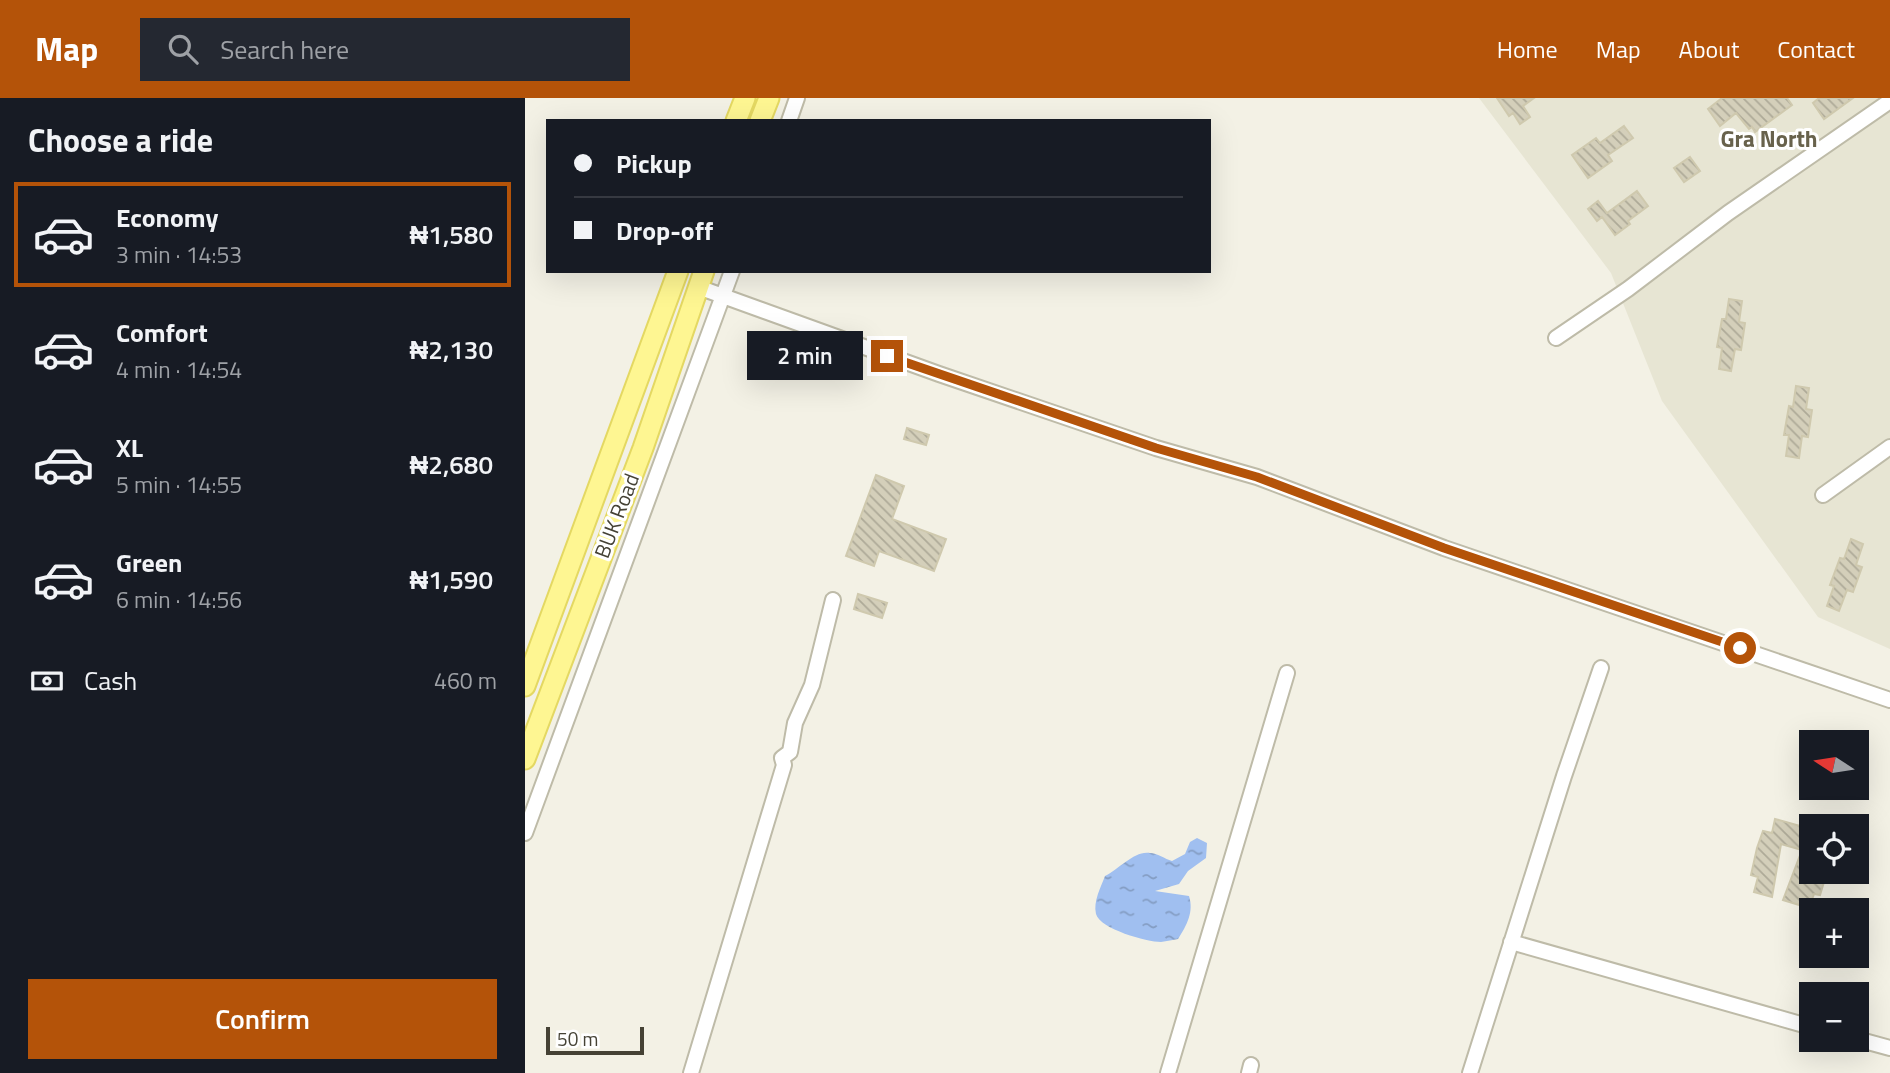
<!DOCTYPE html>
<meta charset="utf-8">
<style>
body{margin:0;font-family:"Titillium Web",sans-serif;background:#242831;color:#f1f3f6;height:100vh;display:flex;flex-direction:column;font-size:26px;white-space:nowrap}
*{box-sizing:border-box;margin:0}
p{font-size:23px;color:#9ea1a6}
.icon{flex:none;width:38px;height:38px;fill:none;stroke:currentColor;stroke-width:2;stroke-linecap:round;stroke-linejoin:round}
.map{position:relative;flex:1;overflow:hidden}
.sheet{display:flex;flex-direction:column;background:#171b24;width:525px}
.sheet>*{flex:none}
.hud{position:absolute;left:21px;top:21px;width:665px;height:154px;border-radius:0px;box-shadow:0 7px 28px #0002;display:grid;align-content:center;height:154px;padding:0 28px;background:#171b24}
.needle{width:46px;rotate:282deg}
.tools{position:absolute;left:1274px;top:632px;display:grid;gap:14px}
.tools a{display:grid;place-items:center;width:70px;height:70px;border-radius:0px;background:#171b24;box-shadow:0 7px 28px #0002;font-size:35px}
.scale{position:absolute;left:21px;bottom:18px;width:98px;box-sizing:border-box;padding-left:7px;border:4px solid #454235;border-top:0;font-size:19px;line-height:24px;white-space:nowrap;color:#454235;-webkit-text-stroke:5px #fff;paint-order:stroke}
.end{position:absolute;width:32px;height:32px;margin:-16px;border:9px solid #b45309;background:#fff;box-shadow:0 0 0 4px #fff}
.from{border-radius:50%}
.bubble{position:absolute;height:49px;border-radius:0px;background:#171b24;box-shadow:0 7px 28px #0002;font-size:23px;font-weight:600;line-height:49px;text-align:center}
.hud b{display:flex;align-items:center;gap:24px;height:66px;font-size:26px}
.hud b+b{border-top:2px solid #363941}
.hud i{width:18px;height:18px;background:#f1f3f6}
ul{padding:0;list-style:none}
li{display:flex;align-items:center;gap:21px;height:105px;margin:0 14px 10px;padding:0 14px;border:4px solid transparent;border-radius:0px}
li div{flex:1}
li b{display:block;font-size:26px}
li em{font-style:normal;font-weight:600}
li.current{border-color:#b45309}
li>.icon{width:63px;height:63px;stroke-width:1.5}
h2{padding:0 28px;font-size:32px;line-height:84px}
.pay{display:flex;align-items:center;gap:18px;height:77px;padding:0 28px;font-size:26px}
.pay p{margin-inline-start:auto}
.button{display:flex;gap:14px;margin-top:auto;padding:14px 28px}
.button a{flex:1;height:80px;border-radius:0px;background:#b45309;color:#fff;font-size:28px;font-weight:600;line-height:80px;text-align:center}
header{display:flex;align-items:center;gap:42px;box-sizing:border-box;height:98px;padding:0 35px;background:#b45309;color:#fff}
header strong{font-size:33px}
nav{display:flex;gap:38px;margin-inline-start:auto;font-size:24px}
.search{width:490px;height:63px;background:#242831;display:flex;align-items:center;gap:18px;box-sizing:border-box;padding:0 24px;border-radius:0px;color:#9ea1a6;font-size:26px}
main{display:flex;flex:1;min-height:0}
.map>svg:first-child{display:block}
.residential{fill:#e7e5d3}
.water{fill:url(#water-ripples)}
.building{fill:url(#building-back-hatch);stroke:#cfc9ae;stroke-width:2}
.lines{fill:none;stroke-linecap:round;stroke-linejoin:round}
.minor-casing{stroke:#bebba8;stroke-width:18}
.major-casing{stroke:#e4d862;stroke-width:23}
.minor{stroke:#fff;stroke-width:14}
.major{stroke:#fef692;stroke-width:19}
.route{stroke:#b45309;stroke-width:9}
.labels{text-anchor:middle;stroke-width:6;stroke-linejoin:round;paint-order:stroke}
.street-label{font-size:21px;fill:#454235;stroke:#fff}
.neighbourhood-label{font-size:23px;font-weight:bold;fill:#68624c;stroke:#fff}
</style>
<header>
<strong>Map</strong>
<div class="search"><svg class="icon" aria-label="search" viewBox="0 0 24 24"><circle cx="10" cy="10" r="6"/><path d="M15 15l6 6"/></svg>Search here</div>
<nav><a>Home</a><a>Map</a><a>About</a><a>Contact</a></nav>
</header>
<main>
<section class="sheet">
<h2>Choose a ride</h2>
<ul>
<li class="current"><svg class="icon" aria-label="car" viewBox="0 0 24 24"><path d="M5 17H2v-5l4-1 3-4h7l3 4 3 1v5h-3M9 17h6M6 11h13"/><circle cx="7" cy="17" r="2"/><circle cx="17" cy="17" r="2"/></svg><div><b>Economy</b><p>3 min · 14:53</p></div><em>₦1,580</em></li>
<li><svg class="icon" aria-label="car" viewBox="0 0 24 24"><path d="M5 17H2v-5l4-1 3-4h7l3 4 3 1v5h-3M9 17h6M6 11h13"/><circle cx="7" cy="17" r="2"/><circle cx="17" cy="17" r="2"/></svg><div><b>Comfort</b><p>4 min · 14:54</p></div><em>₦2,130</em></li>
<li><svg class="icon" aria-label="car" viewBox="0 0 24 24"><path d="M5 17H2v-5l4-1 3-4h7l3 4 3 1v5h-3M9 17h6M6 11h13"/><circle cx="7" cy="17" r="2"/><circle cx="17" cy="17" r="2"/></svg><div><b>XL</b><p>5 min · 14:55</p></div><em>₦2,680</em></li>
<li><svg class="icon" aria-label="car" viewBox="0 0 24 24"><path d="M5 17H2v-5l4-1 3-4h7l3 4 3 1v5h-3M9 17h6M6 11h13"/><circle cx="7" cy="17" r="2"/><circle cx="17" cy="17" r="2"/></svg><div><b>Green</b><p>6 min · 14:56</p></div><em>₦1,590</em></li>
</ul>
<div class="pay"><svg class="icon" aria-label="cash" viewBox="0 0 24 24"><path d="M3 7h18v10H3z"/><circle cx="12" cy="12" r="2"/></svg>Cash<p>460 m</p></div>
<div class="button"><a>Confirm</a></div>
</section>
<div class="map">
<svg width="1365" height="975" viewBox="0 0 1365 975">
<defs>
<pattern id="water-ripples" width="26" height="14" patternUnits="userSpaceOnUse" patternTransform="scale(1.75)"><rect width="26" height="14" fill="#a0bff0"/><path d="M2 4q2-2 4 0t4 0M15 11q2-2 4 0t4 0" fill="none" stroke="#849dc3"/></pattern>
<pattern id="building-back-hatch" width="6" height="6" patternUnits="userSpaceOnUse" patternTransform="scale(1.75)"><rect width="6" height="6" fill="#d4cfba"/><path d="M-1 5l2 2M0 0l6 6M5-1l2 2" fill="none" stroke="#aeaa98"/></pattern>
</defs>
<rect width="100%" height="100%" fill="#f3f1e5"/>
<path class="residential" d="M954,0H1365V551L1293,519L1137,303L1086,175Z"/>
<path class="water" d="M672,740L682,745L681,760L663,773L654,786L630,793L664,798C669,814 662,827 653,841C648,842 642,843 636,844C622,844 575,831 571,816C568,803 576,789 580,778C594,771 610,752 625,755C632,755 640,761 647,763L660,756L665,744Z"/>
<path class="building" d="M972,0H1009L998,8L1005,19L995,26L988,15L984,18Z
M1197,0H1262L1267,7L1230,34L1227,29L1224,31L1211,15L1195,28L1183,11Z
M1294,0H1328L1299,21L1288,5Z
M1099,28L1108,40L1083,57L1087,63L1063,80L1047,57L1071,40L1075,45Z
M1165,59L1175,73L1159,84L1149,70Z
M1112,93L1123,108L1103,123L1105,126L1090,137L1077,119L1072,123L1063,111L1073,103L1082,115Z
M1204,201L1217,203L1214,224L1220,225L1216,252L1210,251L1206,273L1194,271L1197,250L1192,249L1197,221H1201Z
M1271,288L1284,290L1281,311L1287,312L1283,339L1277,338L1274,360L1261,358L1264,337H1259L1264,308L1268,309Z
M382,330L404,337L401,347L379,341Z
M351,377L379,388L367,421L421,441L409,473L354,453L349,468L321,458Z
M1326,441L1338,446L1331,467L1337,469L1328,494L1322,492L1314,513L1302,508L1309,488L1305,487L1315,460L1319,461Z
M333,496L362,505L357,520L329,511Z
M1250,721L1286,731V774H1302L1295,797L1289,796L1284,810L1258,802L1277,752L1256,746L1247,799L1229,794L1233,779L1226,777L1232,750L1238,733L1247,735Z"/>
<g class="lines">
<defs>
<path id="minor" d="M264,23L272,0
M173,189L414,276L631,350L732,379L919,450L1365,602
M1031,240L1103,191L1203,115L1365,3
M1298,397L1365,349
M0,735L207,173
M986,844L1286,929
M1332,941L1365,950
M166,975L259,667L257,660L265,654L270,625L287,587L308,502
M643,975L762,575
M724,975L726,967
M945,975L1039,678L1076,570"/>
<path id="major" d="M211,23L220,0
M235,23L244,0
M0,588L153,173
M0,661L118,350L179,173"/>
</defs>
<use href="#minor" class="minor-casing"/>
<use href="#major" class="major-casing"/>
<use href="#minor" class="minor"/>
<use href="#major" class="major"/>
</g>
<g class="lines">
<path class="route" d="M362,258L631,350L732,379L919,450L1215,550"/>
</g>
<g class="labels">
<g class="street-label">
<text transform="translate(92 418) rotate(-69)" y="7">BUK Road</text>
</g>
<g class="neighbourhood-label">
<text x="1244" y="49">Gra North</text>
</g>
</g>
</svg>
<div class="tools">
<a><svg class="needle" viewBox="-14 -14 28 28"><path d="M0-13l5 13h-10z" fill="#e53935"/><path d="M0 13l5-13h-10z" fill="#9ea1a6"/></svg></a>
<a><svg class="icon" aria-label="locate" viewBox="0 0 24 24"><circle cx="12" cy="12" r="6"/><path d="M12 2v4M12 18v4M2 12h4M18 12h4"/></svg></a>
<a>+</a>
<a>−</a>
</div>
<div class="scale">50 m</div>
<i class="end from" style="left:1215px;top:550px"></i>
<i class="end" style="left:362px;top:258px"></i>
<div class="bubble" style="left:222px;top:233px;width:116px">2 min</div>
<div class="hud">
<b><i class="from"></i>Pickup</b>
<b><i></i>Drop-off</b>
</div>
</div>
</main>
